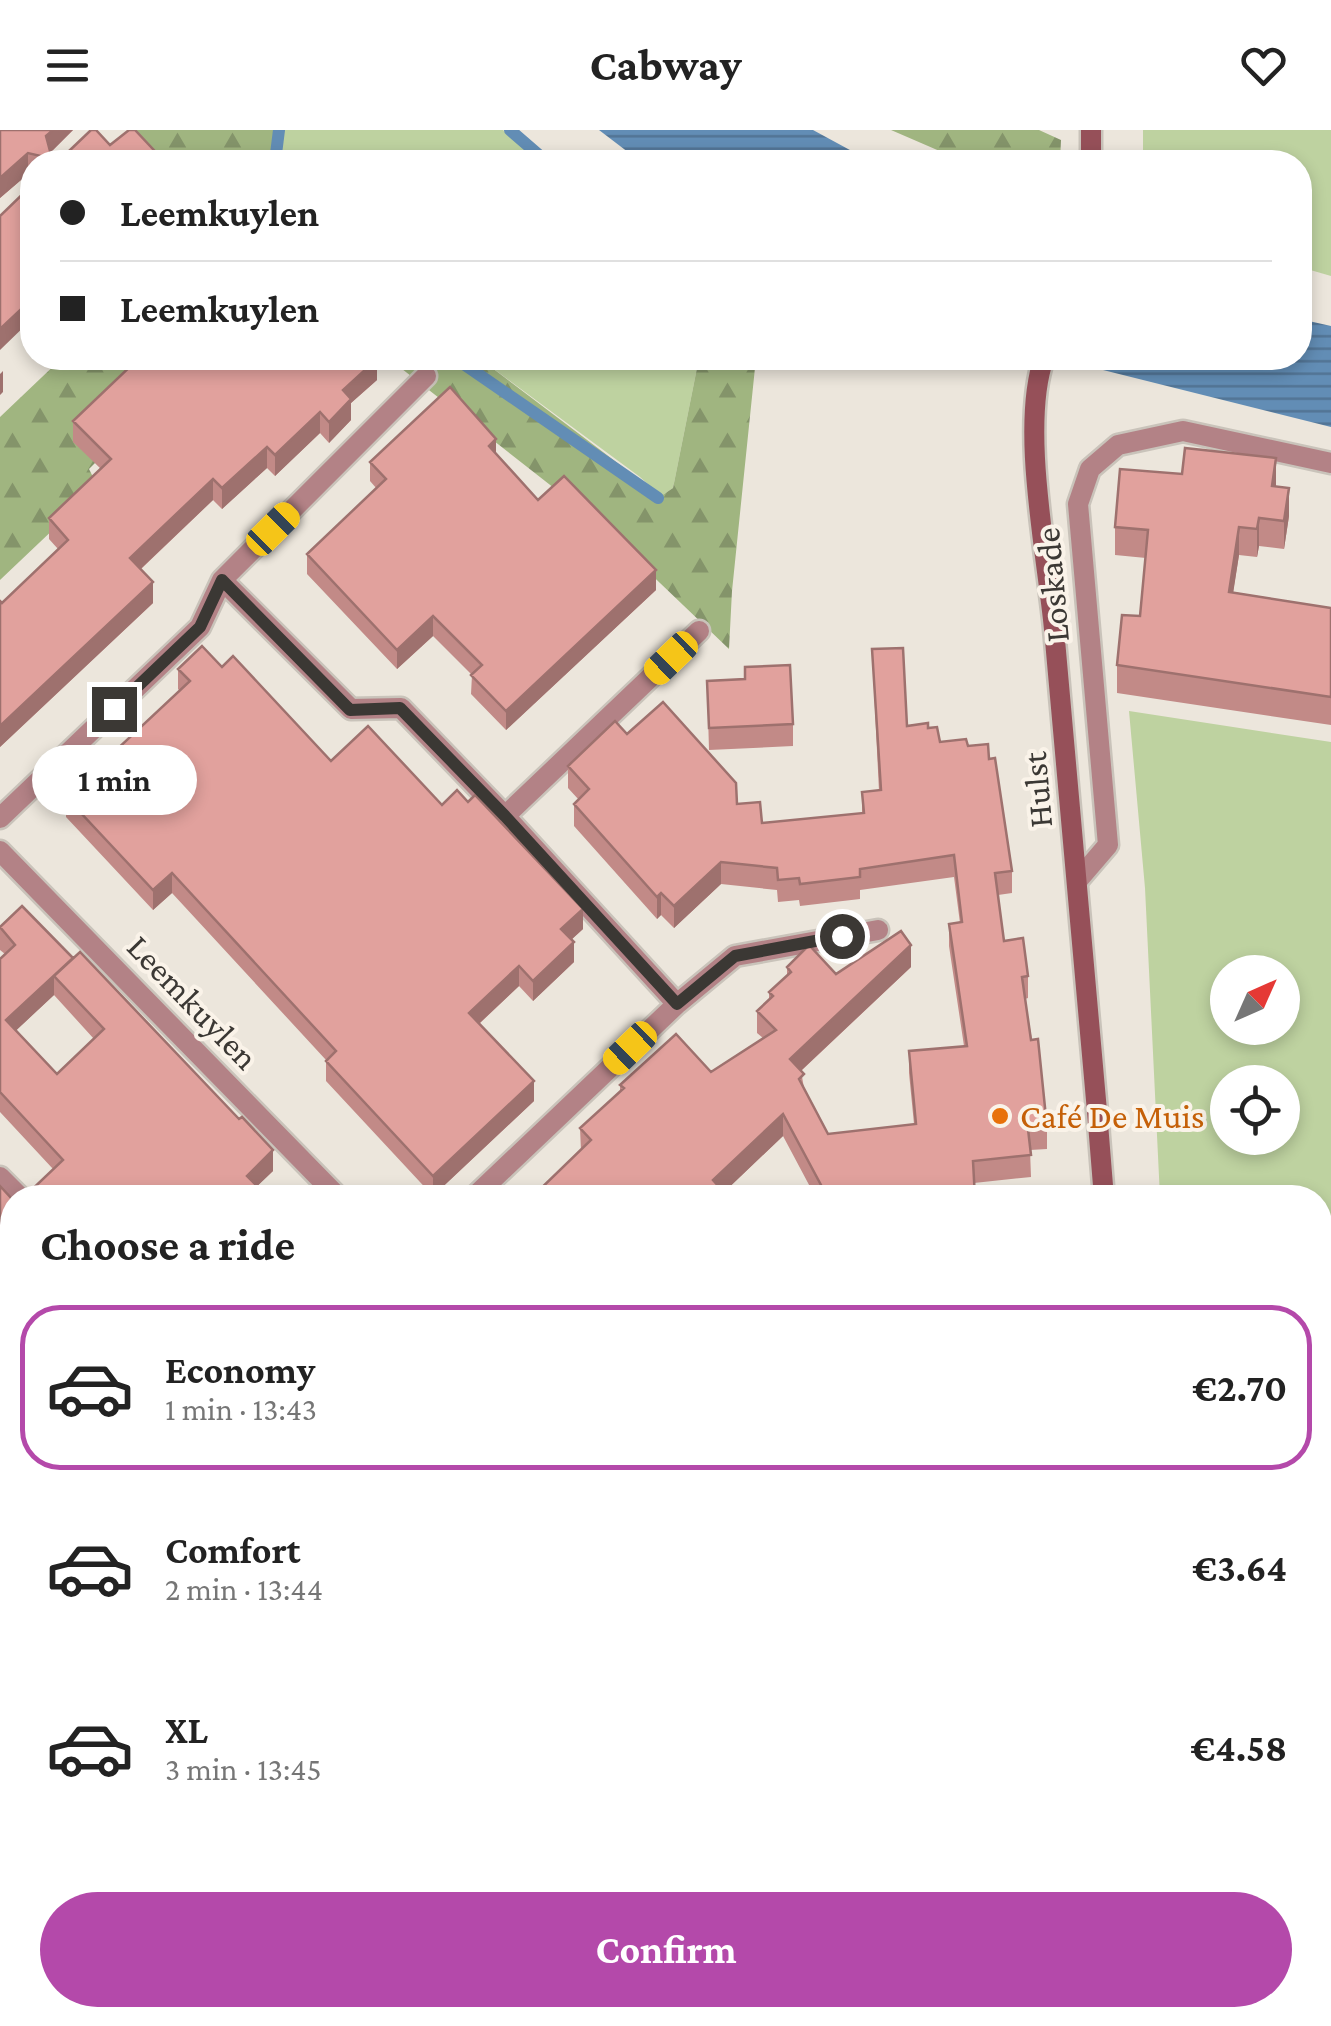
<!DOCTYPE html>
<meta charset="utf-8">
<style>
body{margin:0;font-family:"Crimson Pro",serif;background:#f6f6f6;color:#222;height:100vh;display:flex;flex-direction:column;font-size:38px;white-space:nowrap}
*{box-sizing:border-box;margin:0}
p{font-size:32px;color:#767676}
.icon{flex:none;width:55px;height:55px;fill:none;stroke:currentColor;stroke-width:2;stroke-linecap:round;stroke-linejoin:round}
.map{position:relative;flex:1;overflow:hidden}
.sheet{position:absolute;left:0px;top:1055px;width:1332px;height:842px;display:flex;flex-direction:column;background:#fff;border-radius:40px 40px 0 0;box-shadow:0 5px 15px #0003}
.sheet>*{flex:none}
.banner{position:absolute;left:20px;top:20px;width:1292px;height:220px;border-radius:40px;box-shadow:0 5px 15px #0003;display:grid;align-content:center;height:220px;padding:0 40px;background:#fff}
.needle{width:65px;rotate:45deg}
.fabs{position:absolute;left:1210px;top:825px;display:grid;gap:20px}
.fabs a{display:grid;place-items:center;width:90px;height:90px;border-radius:50%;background:#fff;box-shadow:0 5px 15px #0003;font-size:50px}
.end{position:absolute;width:45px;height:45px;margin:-22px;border:12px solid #3b3834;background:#fff;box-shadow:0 0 0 5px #fff}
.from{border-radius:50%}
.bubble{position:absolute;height:70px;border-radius:35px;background:#fff;box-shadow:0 5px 15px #0003;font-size:32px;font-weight:700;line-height:70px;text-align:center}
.car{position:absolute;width:30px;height:60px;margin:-30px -15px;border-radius:12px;box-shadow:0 0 8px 2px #0007;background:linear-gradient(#f5c518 24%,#345 0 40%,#f5c518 0 76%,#345 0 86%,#f5c518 0)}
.banner b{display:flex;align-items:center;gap:35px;height:95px;font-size:38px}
.banner b+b{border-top:2px solid #e0e0e0}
.banner i{width:25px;height:25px;background:#222}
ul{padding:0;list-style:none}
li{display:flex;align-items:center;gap:30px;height:165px;margin:0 20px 15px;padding:0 20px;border:5px solid transparent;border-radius:40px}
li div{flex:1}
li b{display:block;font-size:38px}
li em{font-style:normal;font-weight:700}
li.current{border-color:#b449aa}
li>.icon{width:90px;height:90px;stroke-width:1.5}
h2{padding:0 40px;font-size:45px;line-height:120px}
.primary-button{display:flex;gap:20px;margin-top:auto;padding:20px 40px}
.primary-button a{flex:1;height:115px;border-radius:60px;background:#b449aa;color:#fff;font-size:40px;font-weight:700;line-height:115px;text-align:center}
header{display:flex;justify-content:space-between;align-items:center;height:130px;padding:0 40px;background:#fff;font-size:45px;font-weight:700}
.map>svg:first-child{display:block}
.grass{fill:#bed2a0;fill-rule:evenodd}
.forest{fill:url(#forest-firs)}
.park{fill:url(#park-dots)}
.water{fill:url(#water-rules)}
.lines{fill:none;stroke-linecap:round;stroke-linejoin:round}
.stream{stroke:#628db5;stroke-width:12}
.street-casing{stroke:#c9c3ba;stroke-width:25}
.secondary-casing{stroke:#c9c3ba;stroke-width:25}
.street{stroke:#b38286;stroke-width:20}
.secondary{stroke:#965059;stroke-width:20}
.wall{fill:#c28a87;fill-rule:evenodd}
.shaded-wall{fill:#9e716e}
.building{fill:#e1a19d;stroke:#9e716e;stroke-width:2.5}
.route{stroke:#3b3834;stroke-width:12}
.food-dot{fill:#e8710a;stroke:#faf3e9;stroke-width:4}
.labels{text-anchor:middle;stroke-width:8;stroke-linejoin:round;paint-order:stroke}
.street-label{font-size:35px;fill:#3b3834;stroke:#faf3e9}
.food-label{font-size:35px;fill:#c56008;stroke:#faf3e9;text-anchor:start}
</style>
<header><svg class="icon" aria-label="menu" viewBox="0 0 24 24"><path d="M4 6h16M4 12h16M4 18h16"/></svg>Cabway<svg class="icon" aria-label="heart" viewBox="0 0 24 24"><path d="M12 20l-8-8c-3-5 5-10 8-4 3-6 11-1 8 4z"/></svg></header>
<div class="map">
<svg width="1331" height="1896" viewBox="0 0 1331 1896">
<defs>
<pattern id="forest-firs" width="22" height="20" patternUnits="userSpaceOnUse" patternTransform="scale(2.5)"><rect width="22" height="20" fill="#a0b580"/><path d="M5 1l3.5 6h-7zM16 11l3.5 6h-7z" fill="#84946a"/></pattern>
<pattern id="park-dots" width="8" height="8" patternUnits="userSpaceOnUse" patternTransform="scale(2.5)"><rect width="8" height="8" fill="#bed2a0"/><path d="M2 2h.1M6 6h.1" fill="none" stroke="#a4b58a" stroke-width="1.8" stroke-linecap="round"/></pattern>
<pattern id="water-rules" width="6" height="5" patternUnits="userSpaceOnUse" patternTransform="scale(2.5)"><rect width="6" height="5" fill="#628db5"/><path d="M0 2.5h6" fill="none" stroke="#527494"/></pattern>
</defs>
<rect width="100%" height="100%" fill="#ece6dc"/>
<path class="grass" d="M285,0H503L539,32H279Z
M1143,0H1331V146L1300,137V32H1143Z
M479,228H699L673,358L661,366L640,347Z
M1129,581L1331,612V1164L1320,1161V1068L1160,1067L1145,758ZM1228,842H1282V898H1228ZM1282,952V1008H1228V952Z
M1320,1390H1331V1567L1320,1565Z"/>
<path class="forest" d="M129,0H285L279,32H164Z
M891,0H1039L1061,10L1060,32H965Z
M62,228H200L89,339L98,357L0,450V287Z
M388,228H479L661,366L673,358L699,228H756L732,461L729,519L591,387Z"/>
<path class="park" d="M12,1282V1492L0,1490V1294Z"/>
<path class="water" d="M599,0H813L872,32H641Z
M1300,189L1331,196V297L1067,231L1065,228H1300Z"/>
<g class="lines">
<path class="stream" d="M510,0L547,32
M275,32L279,0
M455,228L658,368"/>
<defs>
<path id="street" d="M222,450L351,579L401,578L505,686L677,874L473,1068
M505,686L699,501
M0,688L200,497L222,450L426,246
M0,721L339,1068
M1078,750L1108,715L1078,374L1090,339L1118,315L1183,301L1331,333
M677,874L735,826L878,800
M0,1047L21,1068
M0,1529L12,1531
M97,1896L98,1885
M470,1896L471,1885"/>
<path id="secondary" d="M1091,32V0
M1044,228C1020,296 1047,425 1054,499C1072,688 1089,878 1104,1068
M1170,1885V1896"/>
</defs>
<use href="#street" class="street-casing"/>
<use href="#secondary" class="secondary-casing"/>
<use href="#street" class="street"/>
<use href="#secondary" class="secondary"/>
</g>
<path class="wall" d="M0,0H73L51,22L56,25L110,15L165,32H32V45L28,44L0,68Z
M377,250L351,273V290L329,313L320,303L275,346L267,338L222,379L213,370L141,439L153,473L0,617V471L2,473L58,419L49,409V388L101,339L73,312V291Z
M496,325L538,370L656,460L506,600L471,564L472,545L433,506L397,539L307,444V424L377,359L370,351V332Z
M1276,356L1289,386L1284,419L1259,416L1257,427L1239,425L1233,462L1331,478V595L1117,563V535L1140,486L1146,428L1115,425V397Z
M872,519L907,596L928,598L940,612L968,616L989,629L1012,741V763L998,765L1004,811L1028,846V868L1025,869L1047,997V1019L1030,1020L1031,1047L974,1053L975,1068H816L783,1006L724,1062L581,1021L580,998L620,961V955L711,942L763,908L757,903V881L769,870V862L787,845V837L836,844L911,837L801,941L804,958L828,1004L914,994L909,943V921L964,916L949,816V794L960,793L954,747L860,760V769L800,776L799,770L778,772L777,760L721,754L674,798L661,785L657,789L574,696V674L579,670L568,658V636L627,604L737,674L762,693L862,683V662L879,661Z
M222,537L331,631L442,675L583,799L571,810L574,832L533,871L519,856L479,894L534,971L433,1066L326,951V930L172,763L153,780L66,687V667L180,561L178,559V539Z
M707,551L793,594V616L709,620Z
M0,797L273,1041L257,1056L259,1068L53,1039L0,982V829L5,824L0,820ZM54,865L94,909L57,944L16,900Z
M0,1056L12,1069V1197L0,1184Z
M1331,1776V1837L1324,1838L1323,1777Z"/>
<path class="shaded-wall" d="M53,0H73L46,27V6Z
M28,23V44L0,68V48Z
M32,169V189L0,220V199Z
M377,229V250L351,273V290L329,313V292L343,260Z
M3,241V262L0,265V244Z
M320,282V303L275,346V325Z
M496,309V329L489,316Z
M267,317V338L222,379V358Z
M1276,328V356H1272Z
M213,349V370L130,449V428Z
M1289,358V386L1284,419V391Z
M1259,388V416L1257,427V399Z
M1239,397V425L1229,490V462Z
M656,440V460L506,600V581Z
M153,452V473L0,617V596Z
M433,486V506L397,539V520Z
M721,732V754L674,798V776Z
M172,743V763L153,780V760Z
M661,763V785L657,789V767Z
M583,779V799L561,819V799Z
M574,812V832L533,871V851Z
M911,815V837L790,951V929Z
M73,828L54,846V865L6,910V890Z
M519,836V856L469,903V883Z
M534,951V971L433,1066V1046Z
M783,984V1006L718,1068L713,1050Z
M273,1020V1041L247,1066V1046Z
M259,1058V1068H249Z
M3,1272V1292L0,1295V1275Z"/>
<path class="building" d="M0,0H53L46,6L50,21L56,25L68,22L91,0H96L110,15L129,0H135L165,32H45L41,26L28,23L0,48Z
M32,55V169L0,199V86Z
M139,228L377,229L343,260L351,269L329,292L320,282L275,325L267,317L222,358L213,349L130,428L153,452L0,596V471L2,473L68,410L49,388L111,329L73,291Z
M450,257L496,309L489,316L538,370L564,346L656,440L506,581L471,545L482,535L433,486L397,520L307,424L386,349L370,332Z
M1185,318L1276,328L1272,356L1289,358L1284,391L1259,388L1257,399L1239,397L1229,462L1331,478V567L1117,535L1122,485L1140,486L1148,400L1115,397L1120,339L1182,344Z
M202,516L222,537L233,526L331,631L368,596L442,675L457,660L468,672L475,665L583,779L561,799L574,812L533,851L519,836L469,883L534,951L433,1046L326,931L336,921L172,743L153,760L66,667L190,551L178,539Z
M903,518L907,596L928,593V598L937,597L940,612L966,609L968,616L988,614L989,629L995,628L1012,741L995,743L1004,811L1023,808L1028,846L1022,847L1031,910L1038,909L1047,997L1028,999L1031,1025L973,1031L975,1068H828L783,984L713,1050L729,1068H531L591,1010L580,998L624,958L620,955L676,904L711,942L776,900L757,881L773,866L769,862L791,842L787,837L809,815L836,844L901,801L911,815L790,929L804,944L799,949L828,1004L916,994L909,921L967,916L949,794L962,792L954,725L860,739V747L800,754L799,748L778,750L777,738L721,732L674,776L661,763L657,767L574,674L589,659L568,636L615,591L627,604L663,572L736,653L737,674L760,672L762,693L864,683L862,662L881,660L872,519Z
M790,535L793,594L709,598L707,551L745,549V537Z
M22,776L73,828L6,890L57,944L104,899L54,846L80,822L239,989L242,987L273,1020L247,1046L259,1058L249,1068H23L63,1030L0,962V829L15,815L0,797Z
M0,1056L12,1069V1177L0,1164Z
M0,1592L12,1605V1751L11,1752H12V1885H56V1896H0Z
M1331,1776V1807H1324L1323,1777Z
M144,1885H443L442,1896H144Z
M810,1885H1130L1131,1896H809Z"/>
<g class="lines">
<path class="route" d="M114,579L200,497L222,450L350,580L400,578L505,686L677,874L735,826L842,806"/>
</g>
<circle class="food-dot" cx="1000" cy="986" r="10"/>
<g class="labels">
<g class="street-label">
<text transform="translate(1052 455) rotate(-95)" y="12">Loskade</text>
<text transform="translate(1037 660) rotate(-95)" y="12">Hulst</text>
<text transform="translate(193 872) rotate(46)" y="12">Leemkuylen</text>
</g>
<g class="food-label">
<text x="1020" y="998">Café De Muis</text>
</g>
</g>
</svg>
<div class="fabs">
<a><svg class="needle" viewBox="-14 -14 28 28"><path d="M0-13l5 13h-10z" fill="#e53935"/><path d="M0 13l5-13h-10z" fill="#767676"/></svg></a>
<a><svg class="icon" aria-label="locate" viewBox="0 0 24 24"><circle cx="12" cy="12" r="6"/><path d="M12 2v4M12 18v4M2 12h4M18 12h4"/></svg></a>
</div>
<i class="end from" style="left:842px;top:806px"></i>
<i class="end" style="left:114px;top:579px"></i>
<div class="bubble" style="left:32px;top:615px;width:165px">1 min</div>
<i class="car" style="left:273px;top:399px;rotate:45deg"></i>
<i class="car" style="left:671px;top:528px;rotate:226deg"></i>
<i class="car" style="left:630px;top:918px;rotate:226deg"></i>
<div class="banner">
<b><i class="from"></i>Leemkuylen</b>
<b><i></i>Leemkuylen</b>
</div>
<section class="sheet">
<h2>Choose a ride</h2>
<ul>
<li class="current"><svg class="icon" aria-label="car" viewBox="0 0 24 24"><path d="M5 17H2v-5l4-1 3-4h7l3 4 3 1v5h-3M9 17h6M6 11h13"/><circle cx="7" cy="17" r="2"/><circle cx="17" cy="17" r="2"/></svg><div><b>Economy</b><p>1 min · 13:43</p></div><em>€2.70</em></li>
<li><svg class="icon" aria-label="car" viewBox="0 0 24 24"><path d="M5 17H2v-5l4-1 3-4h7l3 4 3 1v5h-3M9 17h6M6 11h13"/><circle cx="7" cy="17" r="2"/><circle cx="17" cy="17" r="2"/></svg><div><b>Comfort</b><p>2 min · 13:44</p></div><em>€3.64</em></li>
<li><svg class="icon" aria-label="car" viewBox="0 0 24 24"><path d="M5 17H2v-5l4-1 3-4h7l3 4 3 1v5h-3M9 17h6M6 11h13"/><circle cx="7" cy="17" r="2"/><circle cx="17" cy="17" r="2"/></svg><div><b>XL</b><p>3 min · 13:45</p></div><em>€4.58</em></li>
</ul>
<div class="primary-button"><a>Confirm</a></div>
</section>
</div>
